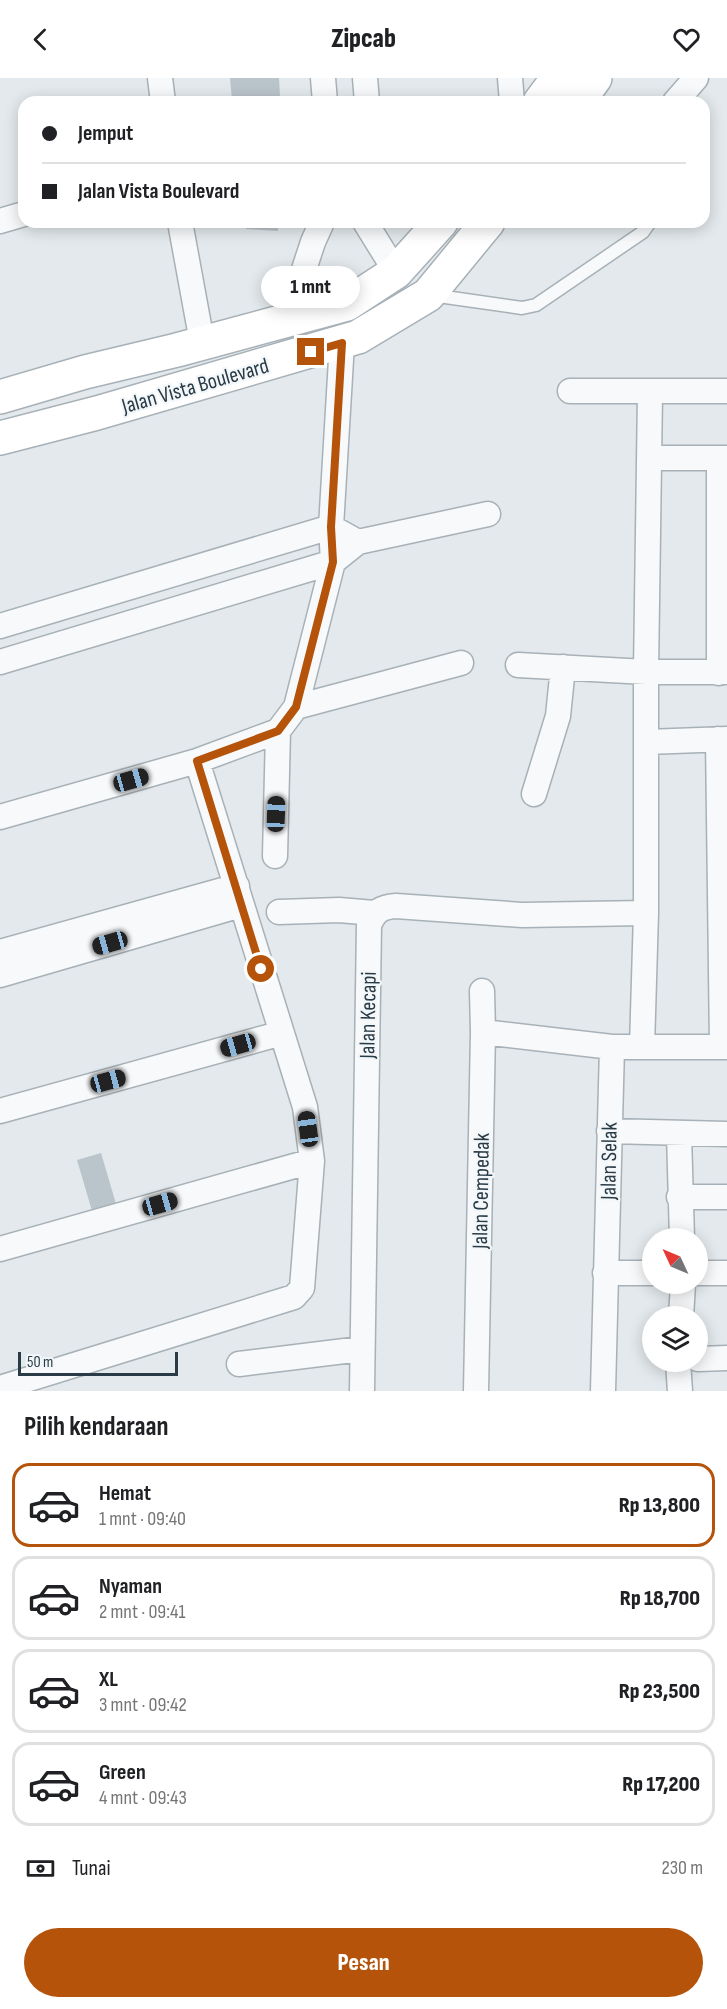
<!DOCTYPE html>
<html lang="id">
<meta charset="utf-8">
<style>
body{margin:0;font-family:"Sofia Sans Condensed",sans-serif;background:#f6f6f6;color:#202124;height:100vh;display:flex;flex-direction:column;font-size:22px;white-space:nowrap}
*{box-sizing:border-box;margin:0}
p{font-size:20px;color:#757577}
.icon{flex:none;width:33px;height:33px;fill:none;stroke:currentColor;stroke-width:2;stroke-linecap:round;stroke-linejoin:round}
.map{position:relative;height:1313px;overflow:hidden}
.side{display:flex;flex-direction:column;background:#fff;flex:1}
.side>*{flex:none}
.hud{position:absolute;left:18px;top:18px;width:692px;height:132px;border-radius:18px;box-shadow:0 3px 15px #0003;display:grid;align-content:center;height:132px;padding:0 24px;background:#fff}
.needle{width:39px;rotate:314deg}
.fabs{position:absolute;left:642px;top:1150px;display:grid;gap:12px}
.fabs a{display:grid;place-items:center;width:66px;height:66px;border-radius:50%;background:#fff;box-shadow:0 3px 15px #0003;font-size:30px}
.scale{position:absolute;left:18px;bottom:15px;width:160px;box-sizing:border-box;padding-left:6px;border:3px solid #293b47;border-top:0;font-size:16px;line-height:21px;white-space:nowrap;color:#293b47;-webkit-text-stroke:4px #f3f7f9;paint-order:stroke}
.end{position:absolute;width:27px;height:27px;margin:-14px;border:8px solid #b45309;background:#fff;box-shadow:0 0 0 3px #fff}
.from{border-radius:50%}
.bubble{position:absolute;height:42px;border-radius:21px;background:#fff;box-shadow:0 3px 15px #0003;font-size:20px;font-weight:800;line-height:42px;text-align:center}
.car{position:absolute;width:18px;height:36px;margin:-18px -9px;border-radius:8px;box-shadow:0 0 4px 2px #0007;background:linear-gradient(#222 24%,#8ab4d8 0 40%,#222 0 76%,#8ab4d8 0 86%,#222 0)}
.hud b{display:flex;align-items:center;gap:21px;height:57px;font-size:22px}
.hud b+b{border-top:2px solid #e0e0e0}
.hud i{width:15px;height:15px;background:#202124}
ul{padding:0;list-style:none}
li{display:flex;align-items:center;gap:18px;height:84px;margin:0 12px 9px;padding:0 12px;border:3px solid #e0e0e0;border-radius:18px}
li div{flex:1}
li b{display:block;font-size:22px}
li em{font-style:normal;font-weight:800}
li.active{border-color:#b45309}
li>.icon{width:54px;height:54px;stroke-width:1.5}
h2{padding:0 24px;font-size:27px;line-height:72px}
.pay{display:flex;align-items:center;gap:15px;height:66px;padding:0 24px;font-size:22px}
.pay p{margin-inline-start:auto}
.button{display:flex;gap:12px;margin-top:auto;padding:12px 24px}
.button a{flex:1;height:69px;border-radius:36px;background:#b45309;color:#fff;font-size:24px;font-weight:800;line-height:69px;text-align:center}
header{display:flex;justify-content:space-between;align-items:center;height:78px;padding:0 24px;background:#fff;font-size:27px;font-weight:800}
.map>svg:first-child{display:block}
.building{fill:#bac4cb}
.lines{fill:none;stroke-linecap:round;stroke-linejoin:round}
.lane-casing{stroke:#a7b1b7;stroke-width:15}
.street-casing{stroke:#a7b1b7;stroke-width:27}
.secondary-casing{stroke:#a7b1b7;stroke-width:36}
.lane{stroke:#f7f9fa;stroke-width:12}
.street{stroke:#f7f9fa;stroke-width:24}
.secondary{stroke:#fff;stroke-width:33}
.route{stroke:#b45309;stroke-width:8}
.labels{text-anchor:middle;stroke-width:4.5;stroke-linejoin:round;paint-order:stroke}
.street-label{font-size:22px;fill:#293b47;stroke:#f3f7f9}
</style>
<header><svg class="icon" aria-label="back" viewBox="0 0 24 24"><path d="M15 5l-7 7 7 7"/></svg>Zipcab<svg class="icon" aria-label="heart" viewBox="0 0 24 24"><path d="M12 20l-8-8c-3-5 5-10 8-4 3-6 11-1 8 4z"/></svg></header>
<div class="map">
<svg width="727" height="1313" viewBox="0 0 727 1313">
<rect width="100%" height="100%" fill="#e3e9ec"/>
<path class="building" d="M230,0H279L280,19L232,22Z
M281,20L282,24H252V22Z
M246,144H278V153L246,151Z
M101,1075L119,1136L95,1143L77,1082Z"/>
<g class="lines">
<defs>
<path id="lane" d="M431,217L522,230L536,227L643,154L650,144"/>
<path id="street" d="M160,0L163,24
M323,0L325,24
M365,0L367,24
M510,0L512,24
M675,24L696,0
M0,143L24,136
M180,144L202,264
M365,144L396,194
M287,243L313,164L322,144
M570,313H727
M651,380H727
M0,548L331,449L358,464
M0,584L333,484L358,464L488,436
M518,587L646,594H727
M719,595V380
M296,629L333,484L331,449L342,265
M718,661L722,969
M647,664L727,661
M534,716L558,638L563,589
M0,739L197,683L278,653L296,629L461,585
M275,778L278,653
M279,834L339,832L374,835
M0,874L237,808
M0,897L241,827
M483,954L612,969
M642,969L646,835V594L650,315
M0,1033L282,955
M609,1053L727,1056
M679,1056L682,1161
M679,1119H727
M0,1171L312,1083
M605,1195H652
M698,1195H727
M681,1239L683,1206
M698,1281L727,1280
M678,1284L680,1313
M239,1286L361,1271
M0,1310L294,1219L302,1210L312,1083L305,1029L197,683
M362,1313L369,847C375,833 381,829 396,828L522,837L646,835
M476,1313L483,954L482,913
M603,1313L612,969H727"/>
<path id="secondary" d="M540,24L558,0
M578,24L595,0
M0,319L85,294L177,272L347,226L396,194L441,144
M0,360L97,335L358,259L428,217L488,144"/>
</defs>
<use href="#lane" class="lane-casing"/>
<use href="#street" class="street-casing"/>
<use href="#secondary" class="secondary-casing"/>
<use href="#lane" class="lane"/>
<use href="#street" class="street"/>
<use href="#secondary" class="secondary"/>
</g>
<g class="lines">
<path class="route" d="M261,891L197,683L278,653L296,629L333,484L331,449L342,265L311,274"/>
</g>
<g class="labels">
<g class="street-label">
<text transform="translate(195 307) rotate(-16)" y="8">Jalan Vista Boulevard</text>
<text transform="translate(367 937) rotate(-89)" y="8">Jalan Kecapi</text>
<text transform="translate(608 1083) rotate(-89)" y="8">Jalan Selak</text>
<text transform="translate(480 1113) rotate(-89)" y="8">Jalan Cempedak</text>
</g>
</g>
</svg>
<div class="fabs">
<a><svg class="needle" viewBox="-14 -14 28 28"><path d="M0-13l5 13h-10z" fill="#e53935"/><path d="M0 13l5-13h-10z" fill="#757577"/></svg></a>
<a><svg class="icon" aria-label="layers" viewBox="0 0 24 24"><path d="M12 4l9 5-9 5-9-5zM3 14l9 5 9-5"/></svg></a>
</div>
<div class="scale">50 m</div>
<i class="end from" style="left:261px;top:891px"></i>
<i class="end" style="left:311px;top:274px"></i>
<div class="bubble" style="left:261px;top:188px;width:99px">1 mnt</div>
<i class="car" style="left:131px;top:702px;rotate:74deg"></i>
<i class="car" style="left:276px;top:736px;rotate:2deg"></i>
<i class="car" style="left:110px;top:865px;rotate:254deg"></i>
<i class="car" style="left:238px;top:967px;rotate:254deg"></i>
<i class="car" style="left:108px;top:1003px;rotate:75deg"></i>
<i class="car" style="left:308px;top:1051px;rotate:352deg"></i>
<i class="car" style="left:160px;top:1126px;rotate:74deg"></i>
<div class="hud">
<b><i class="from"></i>Jemput</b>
<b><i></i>Jalan Vista Boulevard</b>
</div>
</div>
<section class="side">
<h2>Pilih kendaraan</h2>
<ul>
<li class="active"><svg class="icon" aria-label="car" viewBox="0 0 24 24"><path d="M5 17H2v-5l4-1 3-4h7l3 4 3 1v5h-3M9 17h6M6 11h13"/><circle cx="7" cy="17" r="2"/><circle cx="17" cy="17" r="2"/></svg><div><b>Hemat</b><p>1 mnt · 09:40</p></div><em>Rp 13,800</em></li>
<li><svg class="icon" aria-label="car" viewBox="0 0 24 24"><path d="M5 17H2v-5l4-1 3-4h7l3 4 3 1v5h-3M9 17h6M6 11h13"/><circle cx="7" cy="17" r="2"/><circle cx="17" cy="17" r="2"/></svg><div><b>Nyaman</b><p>2 mnt · 09:41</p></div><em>Rp 18,700</em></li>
<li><svg class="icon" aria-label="car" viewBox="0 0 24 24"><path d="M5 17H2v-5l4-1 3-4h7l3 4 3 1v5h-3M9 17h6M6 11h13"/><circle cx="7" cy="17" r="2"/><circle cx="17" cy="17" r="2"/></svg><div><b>XL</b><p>3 mnt · 09:42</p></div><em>Rp 23,500</em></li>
<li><svg class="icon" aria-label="car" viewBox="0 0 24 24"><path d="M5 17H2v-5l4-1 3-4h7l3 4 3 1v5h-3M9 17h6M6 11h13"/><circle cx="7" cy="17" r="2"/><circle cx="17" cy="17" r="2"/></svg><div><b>Green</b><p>4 mnt · 09:43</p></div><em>Rp 17,200</em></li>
</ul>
<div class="pay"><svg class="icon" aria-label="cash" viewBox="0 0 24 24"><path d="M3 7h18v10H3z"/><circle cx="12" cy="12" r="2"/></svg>Tunai<p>230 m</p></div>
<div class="button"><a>Pesan</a></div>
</section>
